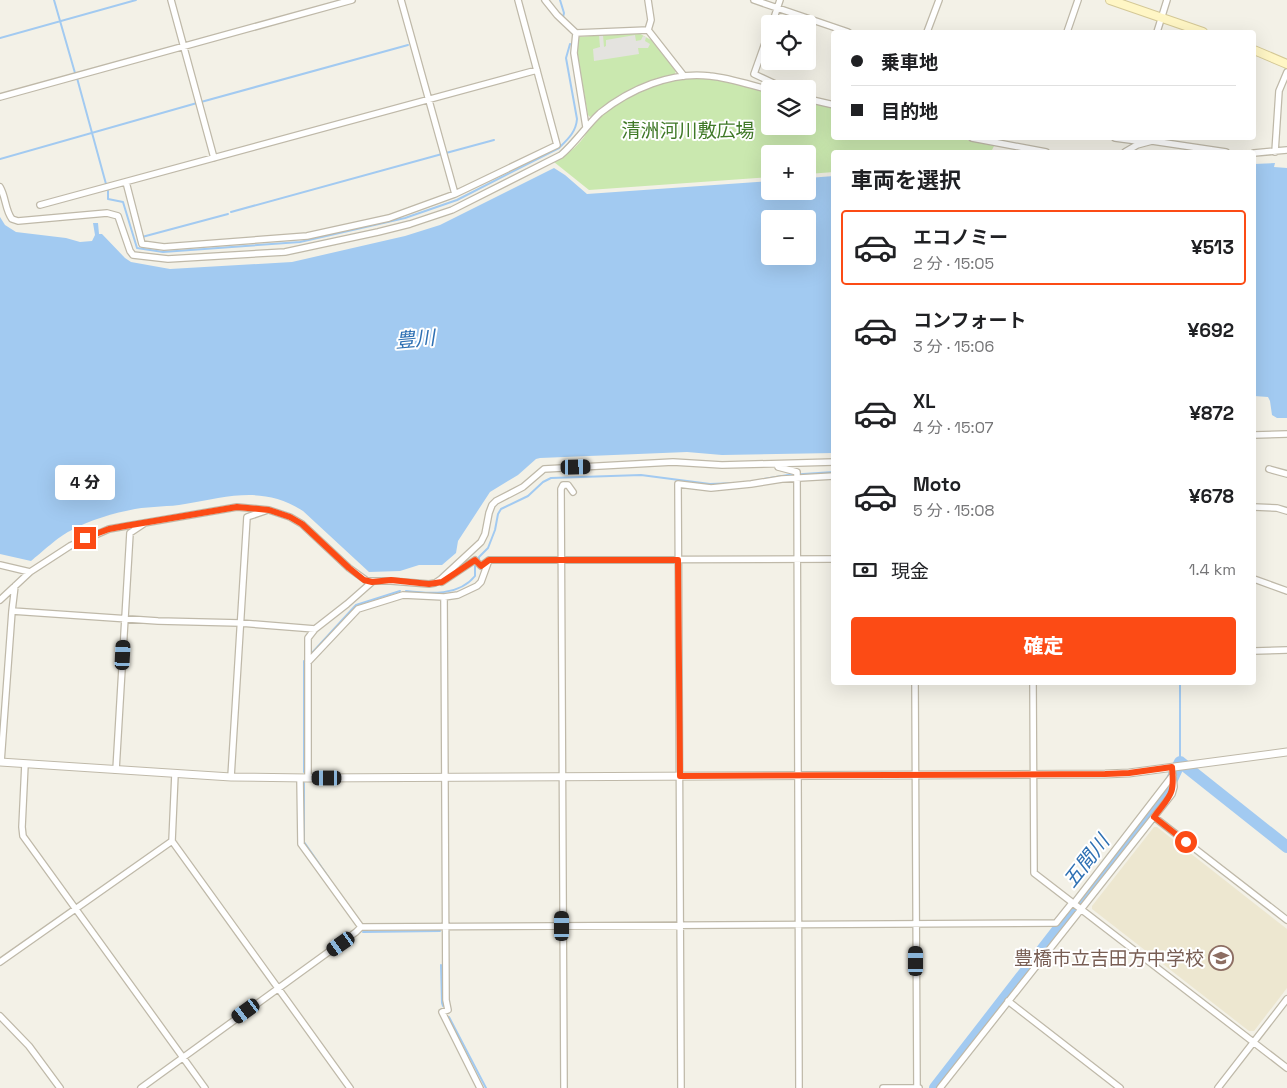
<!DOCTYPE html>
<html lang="ja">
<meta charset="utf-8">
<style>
body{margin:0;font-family:"Space Grotesk","Noto Sans JP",sans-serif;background:#f6f6f6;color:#202124;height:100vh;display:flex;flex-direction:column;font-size:19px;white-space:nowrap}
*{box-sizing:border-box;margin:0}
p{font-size:16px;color:#757577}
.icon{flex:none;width:28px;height:28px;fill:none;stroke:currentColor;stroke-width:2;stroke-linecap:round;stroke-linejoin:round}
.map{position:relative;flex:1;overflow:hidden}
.sheet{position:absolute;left:831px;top:150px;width:425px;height:535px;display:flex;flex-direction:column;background:#fff;border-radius:5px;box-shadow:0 5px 20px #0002}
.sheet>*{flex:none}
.top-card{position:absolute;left:831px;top:30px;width:425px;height:110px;border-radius:5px;box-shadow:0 5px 20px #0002;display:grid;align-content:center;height:110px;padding:0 20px;background:#fff}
.buttons{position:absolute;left:761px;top:15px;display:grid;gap:10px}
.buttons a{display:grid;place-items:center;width:55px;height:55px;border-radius:5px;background:#fff;box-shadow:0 5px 20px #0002;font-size:25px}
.end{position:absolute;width:22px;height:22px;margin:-11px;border:6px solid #fc4b15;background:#fff;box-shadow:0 0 0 2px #fff}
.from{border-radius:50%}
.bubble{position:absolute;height:35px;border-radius:5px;background:#fff;box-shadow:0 5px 20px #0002;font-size:16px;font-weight:800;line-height:35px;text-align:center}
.car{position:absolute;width:15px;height:30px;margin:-15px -8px;border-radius:6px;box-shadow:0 0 4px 1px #0007;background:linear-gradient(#222 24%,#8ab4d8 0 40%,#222 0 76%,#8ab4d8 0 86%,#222 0)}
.top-card b{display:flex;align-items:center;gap:18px;height:48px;font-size:19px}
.top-card b+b{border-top:1px solid #e0e0e0}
.top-card i{width:12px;height:12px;background:#202124}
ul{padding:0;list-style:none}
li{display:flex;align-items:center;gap:15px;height:75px;margin:0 10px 8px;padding:0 10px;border:2px solid transparent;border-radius:5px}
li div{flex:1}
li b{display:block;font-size:19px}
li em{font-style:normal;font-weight:800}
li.selected{border-color:#fc4b15}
li>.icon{width:45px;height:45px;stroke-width:1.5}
h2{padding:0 20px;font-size:22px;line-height:60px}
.pay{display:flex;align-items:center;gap:12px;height:55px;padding:0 20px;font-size:19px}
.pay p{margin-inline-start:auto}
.cta{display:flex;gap:10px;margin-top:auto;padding:10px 20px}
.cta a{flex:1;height:58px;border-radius:5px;background:#fc4b15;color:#fff;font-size:20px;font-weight:800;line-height:58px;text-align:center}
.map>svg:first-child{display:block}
.education{fill:#ede7d0}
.green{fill:#cae8af}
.parking{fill:#e4e3df}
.water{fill:#a2caf1;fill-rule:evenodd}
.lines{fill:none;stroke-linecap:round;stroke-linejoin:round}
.stream{stroke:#a2caf1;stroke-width:2}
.river{stroke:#a2caf1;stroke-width:12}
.minor-casing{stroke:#bfb9a9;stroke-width:8}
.tertiary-casing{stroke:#bfb9a9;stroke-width:9}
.secondary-casing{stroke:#d4c896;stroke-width:10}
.minor{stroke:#fff;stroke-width:5.5}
.tertiary{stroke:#fff;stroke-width:7}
.secondary{stroke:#fff6c5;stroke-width:8}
.route{stroke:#fc4b15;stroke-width:6}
.labels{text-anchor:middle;stroke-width:4;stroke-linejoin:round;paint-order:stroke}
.park-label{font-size:19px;fill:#407928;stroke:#fff}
.education-label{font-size:19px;fill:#785e54;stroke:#fff;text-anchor:end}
.water-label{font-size:20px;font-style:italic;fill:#2e70b3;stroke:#fff}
</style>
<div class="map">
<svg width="1287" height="1088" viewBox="0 0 1287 1088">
<rect width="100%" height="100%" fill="#f3f1e7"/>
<path class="education" d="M1154,827H1157L1287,929V988L1254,1031H1249L1092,909V906Z"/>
<path class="green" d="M637,32L651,40L676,71L674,76L658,80L590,117L588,115L577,54L579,37Z
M689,78H713L770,92V126H808V101L834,107V138H958L994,146L991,152H834V172L808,174V154H770V177L589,190L554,162C566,155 576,148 584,137C588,131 590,126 595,121C619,96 655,81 689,78Z"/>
<path class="parking" d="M599,35H603L604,47L606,46V40L635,35L636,41L641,40L643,36L646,37L645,41L650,44L648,48H638L639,54L594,61L593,49L600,47Z"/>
<path class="water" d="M1275,163L1274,167L1287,168V418H1277L1272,415L1270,401L1268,397L1254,396V164Z
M554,168L565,175L587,194L770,181V191H808V178L834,176V453L722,455L687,452L540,458L536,459L518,475L490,492L458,541L456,553L442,565H419L400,571L369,572L303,511C263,485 228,497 185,504C169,507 152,506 135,509C114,513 89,520 70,531C59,536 41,553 31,561L0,554V217L5,225L16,232L66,238L80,242L92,241L95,235L93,223H98L99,234H102L125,258L131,262L170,269L292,262L405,236L440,225ZM770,219H808V256H770Z"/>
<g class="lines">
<path class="stream" d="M54,0L75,73
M560,0L564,13L563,17
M0,38L136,0
M77,78L106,184
M201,102L408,45
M446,153L494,140
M0,159L197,103
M108,191V199L123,202L137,248L163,252L300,242L405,218L457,200L559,148C568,139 576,132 577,119L566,58L570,44
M231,212L442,154
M142,237L228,214
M764,479L788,475L834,472
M406,591C430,594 459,596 475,576V566L479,561V557L488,548L495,530L498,514L501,509L528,496L543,482L551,478L641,475L710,484L737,483
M311,654L356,605L400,591
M1180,682V759
M304,772V661
M304,783V842L329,878
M363,932L440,931
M441,965L442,1003L443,1006
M449,1017L486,1088"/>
<path class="river" d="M935,1088L1169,786L1180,762L1287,847"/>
<defs>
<path id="minor" d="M171,0L214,158
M401,0L455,194
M545,0L557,15L576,33L648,30
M648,0L651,20L648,30L684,76
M754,0L848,32
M772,24L780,0
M770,29L754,74L786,89
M927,32L939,0
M1067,32L1078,0
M1157,32L1167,0
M576,33L574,53L586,127
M0,97L352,0
M808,99L834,105
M972,138L1046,152
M1115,138L1145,142L1144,138
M1125,152L1137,145L1152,141L1226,152
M1275,152L1279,91L1287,72
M1254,153L1287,150
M126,182L142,244L164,247L307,236L389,218L455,194L557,145L518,0
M0,187C6,197 5,210 12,219L18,221L107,213L118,216L130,251L133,255L168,259L285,252L378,232L410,224L452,210L561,155C576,142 586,126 600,113C630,89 672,71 710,76C730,78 750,85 770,90
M40,205L537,70
M1254,435L1287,434
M777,464L778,467L797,472V478L799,1088
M1269,469L1287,474
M1254,507L1277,508L1287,511
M0,565L30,572L70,546L109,529L237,507L269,510L290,517L302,524L349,568L367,581H391L429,584L435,583L441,579L481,542L485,534L489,513L492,505L496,501L523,487L544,469L673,462L722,465L834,462
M1254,579L1287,591
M442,582L475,560L481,566L489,560L834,559
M444,597L446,1000L448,1010L442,1012L480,1088
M0,600L30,572
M12,611L158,621L240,623L315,629
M1254,651L1287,650
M308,662L358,609L403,595L444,597L458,595L477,586L481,582L489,560
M915,682L917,1088
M1033,682L1034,873L1287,1068
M1,762L12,611L15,586
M25,764L22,827L23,836L205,1088
M116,770L130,533L145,523
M175,774L172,841L350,1088
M231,777L247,517L265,511
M300,778L301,844L361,927
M308,778V638L315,629L347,604L372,582
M1154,817L1287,920
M0,962L172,841
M1008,1001L1120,1088
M0,1016L29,1046L60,1088
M141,1088L356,932L361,927L1056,923L1072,903L1075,902L1173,775
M564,1088L561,489L563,485H568L573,492
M681,1088L678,484L711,488L751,484L782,479L834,476
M883,1088H919
M940,1088L1172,794L1174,787L1172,767
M1218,1088L1287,999"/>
<path id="tertiary" d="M0,762L231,777L308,778L1105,774L1129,773L1287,752"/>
<path id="secondary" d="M1110,0L1203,32
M1254,50L1287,64"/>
</defs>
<use href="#minor" class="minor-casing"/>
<use href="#tertiary" class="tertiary-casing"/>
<use href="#secondary" class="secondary-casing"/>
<use href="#minor" class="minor"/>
<use href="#tertiary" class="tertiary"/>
<use href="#secondary" class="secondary"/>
</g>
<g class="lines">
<path class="route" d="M85,538L109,529L125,526L237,507L269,510L290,517L302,524L349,568L364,580L372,582L391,580L429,584L442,582L475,560L481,566L489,560H678L680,776L1105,774L1129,773L1172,767C1175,796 1170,795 1154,817L1186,842"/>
</g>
<defs>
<symbol id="school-ring" viewBox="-11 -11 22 22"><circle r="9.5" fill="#fff" stroke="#8d6e63" stroke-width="1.5"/><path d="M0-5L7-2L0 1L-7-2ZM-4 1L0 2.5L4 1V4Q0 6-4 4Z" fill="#8d6e63"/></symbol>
</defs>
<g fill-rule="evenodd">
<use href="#school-ring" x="1207" y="944" width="28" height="28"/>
</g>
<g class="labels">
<g class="park-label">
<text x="688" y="137">清洲河川敷広場</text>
</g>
<g class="education-label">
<text x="1204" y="965">豊橋市立吉田方中学校</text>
</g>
<g class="water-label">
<text transform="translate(415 339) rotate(-5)" y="7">豊川</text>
<text transform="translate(1086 861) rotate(-52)" y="7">五間川</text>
</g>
</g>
</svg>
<div class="buttons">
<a><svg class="icon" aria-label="locate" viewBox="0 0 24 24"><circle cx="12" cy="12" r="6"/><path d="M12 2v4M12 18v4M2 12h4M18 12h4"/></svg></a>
<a><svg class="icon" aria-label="layers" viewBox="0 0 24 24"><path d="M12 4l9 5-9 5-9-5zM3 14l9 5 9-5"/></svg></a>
<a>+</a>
<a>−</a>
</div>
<i class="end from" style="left:1186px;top:842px"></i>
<i class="end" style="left:85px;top:538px"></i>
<div class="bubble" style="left:55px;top:465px;width:60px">4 分</div>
<i class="car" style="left:576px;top:467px;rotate:89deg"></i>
<i class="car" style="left:123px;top:655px;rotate:3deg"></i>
<i class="car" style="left:327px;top:778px;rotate:270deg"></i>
<i class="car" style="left:562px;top:926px;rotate:0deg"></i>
<i class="car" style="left:341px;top:944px;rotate:235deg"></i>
<i class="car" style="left:916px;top:961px;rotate:0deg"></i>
<i class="car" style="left:246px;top:1011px;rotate:234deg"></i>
<div class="top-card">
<b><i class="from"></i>乗車地</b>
<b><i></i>目的地</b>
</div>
<section class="sheet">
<h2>車両を選択</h2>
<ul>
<li class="selected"><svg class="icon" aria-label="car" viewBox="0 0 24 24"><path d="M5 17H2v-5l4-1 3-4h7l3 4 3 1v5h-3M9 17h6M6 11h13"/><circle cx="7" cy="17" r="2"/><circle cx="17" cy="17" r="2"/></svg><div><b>エコノミー</b><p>2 分 · 15:05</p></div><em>¥513</em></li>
<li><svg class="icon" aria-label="car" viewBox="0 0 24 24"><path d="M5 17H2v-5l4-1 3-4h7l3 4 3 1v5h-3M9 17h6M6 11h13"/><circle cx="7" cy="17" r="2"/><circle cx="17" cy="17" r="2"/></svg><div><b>コンフォート</b><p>3 分 · 15:06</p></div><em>¥692</em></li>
<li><svg class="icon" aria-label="car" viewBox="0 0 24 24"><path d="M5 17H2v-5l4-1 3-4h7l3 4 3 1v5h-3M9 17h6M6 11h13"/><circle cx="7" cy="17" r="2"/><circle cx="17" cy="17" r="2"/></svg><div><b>XL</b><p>4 分 · 15:07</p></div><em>¥872</em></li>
<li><svg class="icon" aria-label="car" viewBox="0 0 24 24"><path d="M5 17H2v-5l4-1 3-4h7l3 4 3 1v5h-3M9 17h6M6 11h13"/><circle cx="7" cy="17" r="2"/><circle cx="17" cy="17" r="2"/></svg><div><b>Moto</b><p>5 分 · 15:08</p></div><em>¥678</em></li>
</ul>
<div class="pay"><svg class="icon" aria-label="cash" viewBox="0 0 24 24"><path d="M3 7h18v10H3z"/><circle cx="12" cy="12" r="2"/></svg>現金<p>1.4 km</p></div>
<div class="cta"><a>確定</a></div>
</section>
</div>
